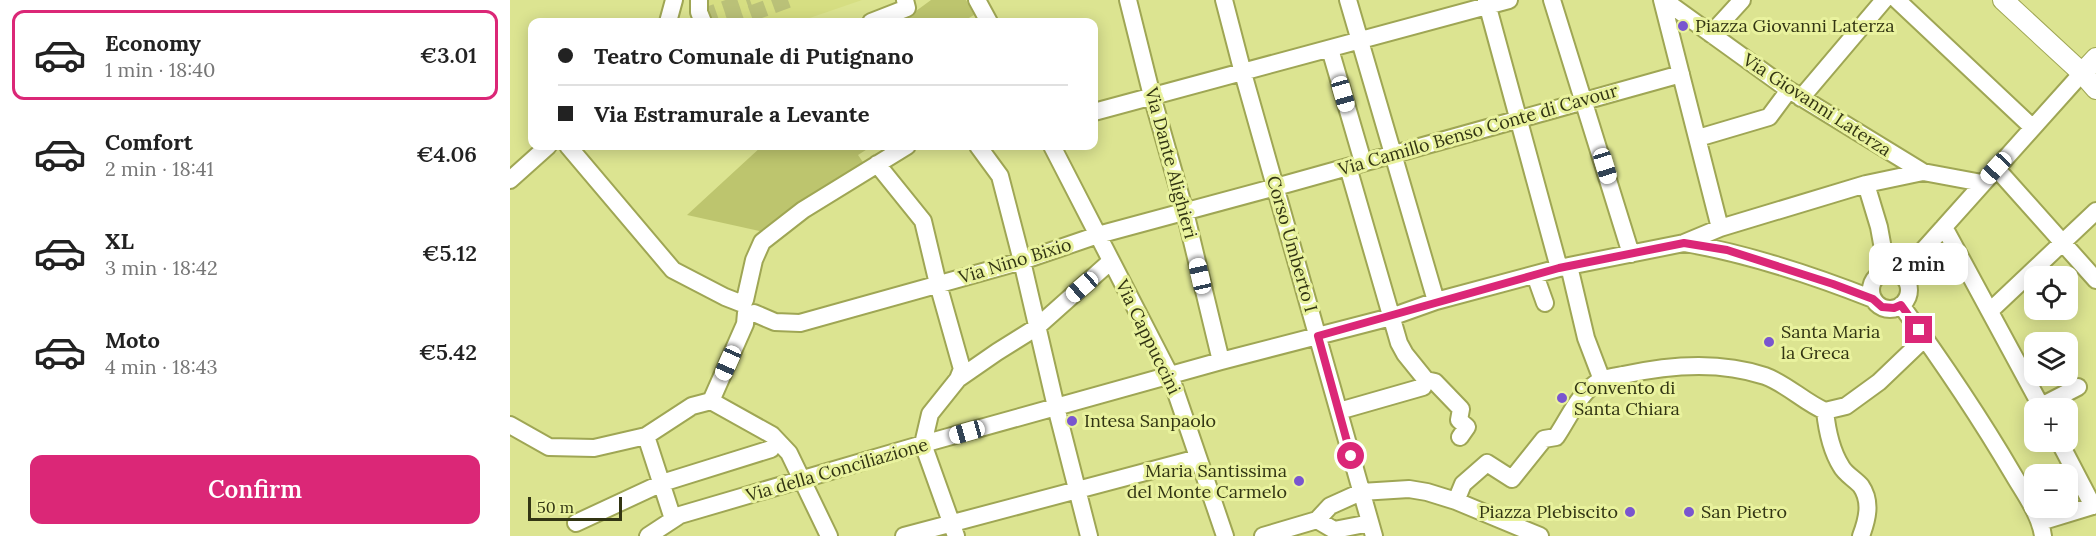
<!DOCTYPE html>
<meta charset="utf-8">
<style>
body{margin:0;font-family:Lora,serif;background:#f6f6f6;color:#222;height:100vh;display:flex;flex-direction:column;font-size:22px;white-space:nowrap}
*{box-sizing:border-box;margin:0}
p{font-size:20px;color:#767676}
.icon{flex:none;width:33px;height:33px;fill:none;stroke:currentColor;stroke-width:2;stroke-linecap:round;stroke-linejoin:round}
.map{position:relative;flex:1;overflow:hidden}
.sheet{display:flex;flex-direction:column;background:#fff;width:510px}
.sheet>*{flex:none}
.hud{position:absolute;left:18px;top:18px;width:570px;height:132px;border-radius:12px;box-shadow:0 3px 15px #0003;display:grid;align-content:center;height:132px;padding:0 30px;background:#fff}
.buttons{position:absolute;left:1514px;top:266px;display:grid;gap:12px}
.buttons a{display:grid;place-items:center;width:54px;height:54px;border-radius:12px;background:#fff;box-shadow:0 3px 15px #0003;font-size:30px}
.scale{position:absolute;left:18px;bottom:15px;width:94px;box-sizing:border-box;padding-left:6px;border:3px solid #323513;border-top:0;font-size:16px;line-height:21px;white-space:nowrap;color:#323513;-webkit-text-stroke:4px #e9f29e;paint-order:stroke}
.end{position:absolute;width:27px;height:27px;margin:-14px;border:8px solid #db2777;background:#fff;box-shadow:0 0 0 3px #fff}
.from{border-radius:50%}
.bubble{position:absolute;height:42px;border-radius:12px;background:#fff;box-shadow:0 3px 15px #0003;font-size:20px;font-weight:600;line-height:42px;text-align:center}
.car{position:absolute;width:18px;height:36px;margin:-18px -9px;border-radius:8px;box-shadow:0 0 4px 2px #0007;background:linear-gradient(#fff 24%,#345 0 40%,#fff 0 76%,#345 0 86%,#fff 0)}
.hud b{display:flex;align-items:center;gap:21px;height:57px;font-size:22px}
.hud b+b{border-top:2px solid #e0e0e0}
.hud i{width:15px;height:15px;background:#222}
ul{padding:10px 0 0;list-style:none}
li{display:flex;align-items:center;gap:18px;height:90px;margin:0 12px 9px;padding:0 18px;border:3px solid transparent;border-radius:12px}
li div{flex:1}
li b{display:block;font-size:22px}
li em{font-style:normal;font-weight:600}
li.selected{border-color:#db2777}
li>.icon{width:54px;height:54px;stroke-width:1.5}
.primary-button{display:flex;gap:12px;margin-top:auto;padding:12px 30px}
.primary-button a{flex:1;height:69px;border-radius:12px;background:#db2777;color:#fff;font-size:24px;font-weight:600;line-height:69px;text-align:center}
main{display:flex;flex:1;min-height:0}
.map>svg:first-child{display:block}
.built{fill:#d6de82}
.green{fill:#bdc56e}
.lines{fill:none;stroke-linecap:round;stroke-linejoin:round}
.minor-tunnel{stroke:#bac178;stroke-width:16;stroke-dasharray:16 8;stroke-linecap:butt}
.minor-casing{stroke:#9fa654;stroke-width:20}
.major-casing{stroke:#9fa654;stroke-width:22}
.minor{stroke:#fff;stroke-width:16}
.major{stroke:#fff;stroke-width:20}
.route{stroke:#db2777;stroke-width:8}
.poi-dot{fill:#7955cf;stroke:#e9f29e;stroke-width:2}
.labels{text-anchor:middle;stroke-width:6;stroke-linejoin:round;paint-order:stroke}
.poi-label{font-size:18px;fill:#323513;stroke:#e9f29e;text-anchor:start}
.street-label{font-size:18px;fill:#323513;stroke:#e9f29e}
</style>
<main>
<section class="sheet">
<ul>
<li class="selected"><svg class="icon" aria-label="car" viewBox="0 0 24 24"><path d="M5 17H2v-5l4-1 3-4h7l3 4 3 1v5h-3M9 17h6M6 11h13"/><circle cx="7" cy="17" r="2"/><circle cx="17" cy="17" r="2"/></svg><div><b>Economy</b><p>1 min · 18:40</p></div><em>€3.01</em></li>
<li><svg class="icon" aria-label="car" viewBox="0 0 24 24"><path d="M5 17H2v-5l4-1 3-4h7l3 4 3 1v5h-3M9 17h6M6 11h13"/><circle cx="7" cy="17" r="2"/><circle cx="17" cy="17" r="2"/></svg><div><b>Comfort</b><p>2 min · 18:41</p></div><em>€4.06</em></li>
<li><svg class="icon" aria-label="car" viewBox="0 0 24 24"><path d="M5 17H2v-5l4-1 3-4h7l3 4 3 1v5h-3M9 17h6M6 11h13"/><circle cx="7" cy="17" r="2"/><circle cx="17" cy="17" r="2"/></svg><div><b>XL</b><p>3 min · 18:42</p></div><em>€5.12</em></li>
<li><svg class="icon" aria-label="car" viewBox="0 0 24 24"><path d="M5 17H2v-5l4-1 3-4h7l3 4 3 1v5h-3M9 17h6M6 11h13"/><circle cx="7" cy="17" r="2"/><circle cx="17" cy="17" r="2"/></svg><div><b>Moto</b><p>4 min · 18:43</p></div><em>€5.42</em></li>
</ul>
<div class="primary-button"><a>Confirm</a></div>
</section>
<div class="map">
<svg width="1586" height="536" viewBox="0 0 1586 536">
<rect width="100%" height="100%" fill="#dce491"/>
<path class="built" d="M194,0H352L288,22H250L248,19L238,22H201Z"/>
<path class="green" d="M421,0H456L464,15L452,22H391Z
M252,146H362L348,155L355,165L276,212L258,233L177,215Z"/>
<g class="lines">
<path class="minor-tunnel" d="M191,17L240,0
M218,22L278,0"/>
<defs>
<path id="minor" d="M189,0V12L193,22
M467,0L479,22
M618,0L642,96L675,212L711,361
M714,0L733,73L864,536
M838,0L926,301
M976,0L1049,268
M1042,0L1121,254
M1152,0L1210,228
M1154,0L1279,90L1413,172L1472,183
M1387,0L1522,127
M158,22L164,0
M361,22L397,8L395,0
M1201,34L1232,0
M820,49L853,162
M1291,98L1374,0
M584,112L999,0
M1188,138L1259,117L1279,90
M58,146L163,270L215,297L233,304
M468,146L490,176L512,261L546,407L579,536
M542,146L660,375L715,536
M367,164L413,221L428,284L452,369L448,379L420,414L413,444L446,536
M1486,168L1586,280
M0,180L38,146
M1356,184L1369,227L1377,271
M1434,227L1532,408
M1175,243C1239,254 1302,275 1363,299
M1059,266L1076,338L1092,380
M1383,271L1408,256L1572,73
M1361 290a19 19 0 1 1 38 0a19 19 0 1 1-38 0Z
M1025,275L1035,303
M235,300L244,260L252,242L293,210L397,146
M1391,305C1431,360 1469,416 1503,474C1514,493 1530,514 1533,536
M1480,311L1586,211
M244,313L265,322L290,323L512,261L588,235L766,187L1171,74
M448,379L487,352L527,327L601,261
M916,380L925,382L951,409L949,420L957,427L950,437
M201,401L262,435L279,453L319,536
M1531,406L1568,387
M829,411L913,387L916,380L895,354L889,343L838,167
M1315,411C1317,430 1321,450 1331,466C1335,474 1345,479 1351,486C1362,502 1357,520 1351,536
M1315,411L1336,406L1369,382L1415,338
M0,425L39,447L84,448L136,436L182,406L201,401L235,324L236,313
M136,436L163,519
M1549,441L1583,506
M946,501L953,484L977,463L1002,479L1034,439L1046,437C1059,418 1069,392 1091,380C1097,377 1107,376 1113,375C1158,365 1211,361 1255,376C1277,384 1294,402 1315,411
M807,520L824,530L860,523
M1530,522L1586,505
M66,523L152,483L261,449
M138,536L170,515L413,444L711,361L881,317L926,301L1049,268L1174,243L1210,228L1356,184L1413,172
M394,536L688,458
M753,536L807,520L820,506L851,492L899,489L917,492L946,501L1030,536"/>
<path id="major" d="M1493,0L1572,73L1586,89
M1572,73L1586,58"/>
</defs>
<use href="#minor" class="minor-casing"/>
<use href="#major" class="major-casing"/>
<use href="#minor" class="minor"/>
<use href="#major" class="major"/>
</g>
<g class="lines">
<path class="route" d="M841,456L808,336L1049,268L1174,243L1217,250L1323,284L1363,299L1372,307L1384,308L1391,305L1409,330"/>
</g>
<g class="poi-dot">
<circle cx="1173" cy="26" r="6"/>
<circle cx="1259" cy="342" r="6"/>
<circle cx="1052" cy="398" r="6"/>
<circle cx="562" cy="421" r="6"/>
<circle cx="789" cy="481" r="6"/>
<circle cx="1120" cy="512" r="6"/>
<circle cx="1179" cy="512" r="6"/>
</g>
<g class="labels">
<g class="poi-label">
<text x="1185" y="32">Piazza Giovanni Laterza</text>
<text x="1271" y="338">Santa Maria<tspan x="1271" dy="21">la Greca</tspan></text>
<text x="1064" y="394">Convento di<tspan x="1064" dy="21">Santa Chiara</tspan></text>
<text x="574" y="427">Intesa Sanpaolo</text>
<text x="777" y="477" text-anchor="end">Maria Santissima<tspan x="777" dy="21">del Monte Carmelo</tspan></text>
<text x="1108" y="518" text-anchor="end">Piazza Plebiscito</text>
<text x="1191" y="518">San Pietro</text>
</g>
<g class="street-label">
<text transform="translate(1307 105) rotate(33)" y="6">Via Giovanni Laterza</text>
<text transform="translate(968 130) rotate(-16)" y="6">Via Camillo Benso Conte di Cavour</text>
<text transform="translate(661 163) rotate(75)" y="6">Via Dante Alighieri</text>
<text transform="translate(782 244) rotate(74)" y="6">Corso Umberto I</text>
<text transform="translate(505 261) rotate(-17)" y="6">Via Nino Bixio</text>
<text transform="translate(638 337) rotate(64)" y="6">Via Cappuccini</text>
<text transform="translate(327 470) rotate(-16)" y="6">Via della Conciliazione</text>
</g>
</g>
</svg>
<div class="buttons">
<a><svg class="icon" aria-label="locate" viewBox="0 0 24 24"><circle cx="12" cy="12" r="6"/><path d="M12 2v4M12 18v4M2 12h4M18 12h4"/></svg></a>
<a><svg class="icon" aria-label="layers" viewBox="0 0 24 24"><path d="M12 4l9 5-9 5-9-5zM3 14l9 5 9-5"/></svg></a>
<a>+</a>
<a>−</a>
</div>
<div class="scale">50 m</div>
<i class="end from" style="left:841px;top:456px"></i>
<i class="end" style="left:1409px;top:330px"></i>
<div class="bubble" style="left:1359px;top:243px;width:99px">2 min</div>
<i class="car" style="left:833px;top:94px;rotate:164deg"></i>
<i class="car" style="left:1095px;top:166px;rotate:163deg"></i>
<i class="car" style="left:1486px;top:168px;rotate:223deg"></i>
<i class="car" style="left:690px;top:276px;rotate:347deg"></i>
<i class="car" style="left:572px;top:287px;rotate:229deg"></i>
<i class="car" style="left:218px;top:363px;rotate:204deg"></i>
<i class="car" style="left:457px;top:432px;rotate:254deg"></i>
<div class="hud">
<b><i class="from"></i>Teatro Comunale di Putignano</b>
<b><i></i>Via Estramurale a Levante</b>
</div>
</div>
</main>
